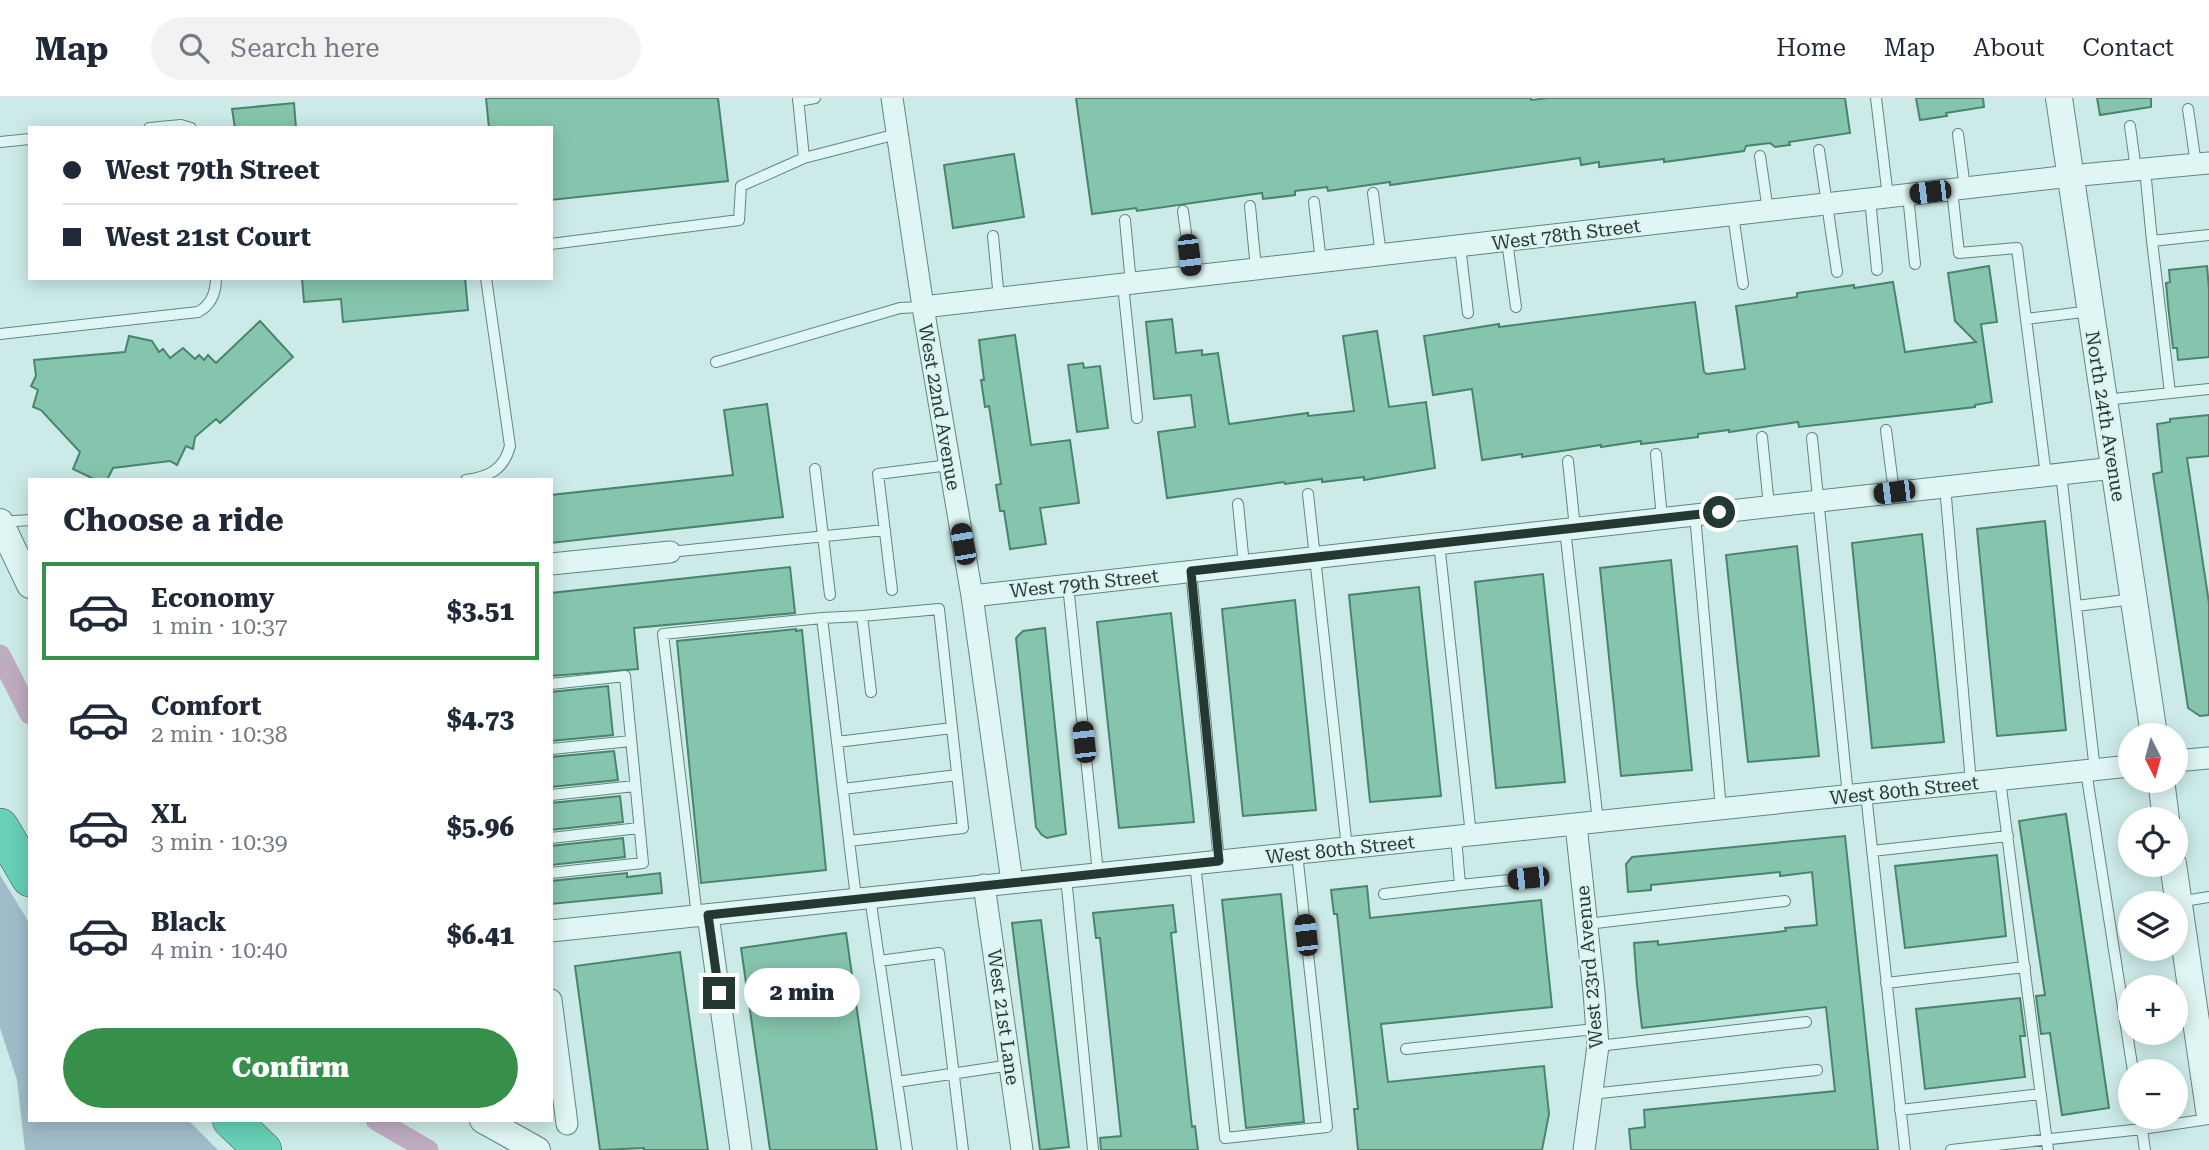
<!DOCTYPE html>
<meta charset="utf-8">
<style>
body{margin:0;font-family:"Roboto Serif",serif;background:#f2f2f3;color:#1f2937;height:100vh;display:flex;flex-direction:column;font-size:26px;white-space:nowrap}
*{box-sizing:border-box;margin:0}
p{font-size:23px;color:#747a83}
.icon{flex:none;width:38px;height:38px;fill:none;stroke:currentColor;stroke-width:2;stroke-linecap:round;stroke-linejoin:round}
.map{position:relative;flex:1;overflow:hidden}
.details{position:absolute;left:28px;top:380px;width:525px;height:644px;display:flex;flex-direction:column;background:#fff;border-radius:0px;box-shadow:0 4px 18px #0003}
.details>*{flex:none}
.banner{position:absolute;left:28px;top:28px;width:525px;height:154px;border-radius:0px;box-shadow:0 4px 18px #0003;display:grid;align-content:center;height:154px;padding:0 35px;background:#fff}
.needle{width:46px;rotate:174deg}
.controls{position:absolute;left:2118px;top:625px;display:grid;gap:14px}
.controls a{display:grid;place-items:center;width:70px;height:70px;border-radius:50%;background:#fff;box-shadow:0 4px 18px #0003;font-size:35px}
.end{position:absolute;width:32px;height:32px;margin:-16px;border:9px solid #233932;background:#fff;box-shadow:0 0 0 4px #fff}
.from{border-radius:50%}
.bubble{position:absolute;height:49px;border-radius:24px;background:#fff;box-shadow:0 4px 18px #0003;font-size:23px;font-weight:800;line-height:49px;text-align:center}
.car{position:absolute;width:21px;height:42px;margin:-21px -10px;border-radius:9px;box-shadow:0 0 5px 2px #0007;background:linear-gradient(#222 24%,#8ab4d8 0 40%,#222 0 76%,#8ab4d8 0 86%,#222 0)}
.banner b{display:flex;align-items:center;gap:24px;height:66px;font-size:26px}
.banner b+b{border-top:2px solid #e0e1e3}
.banner i{width:18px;height:18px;background:#1f2937}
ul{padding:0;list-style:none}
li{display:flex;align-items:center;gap:21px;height:98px;margin:0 14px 10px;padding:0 21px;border:4px solid transparent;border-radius:0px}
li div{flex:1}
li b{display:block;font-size:26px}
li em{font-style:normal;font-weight:800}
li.on{border-color:#379049}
li>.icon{width:63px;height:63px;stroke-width:1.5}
h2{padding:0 35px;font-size:32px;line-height:84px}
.cta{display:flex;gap:14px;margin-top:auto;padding:14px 35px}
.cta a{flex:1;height:80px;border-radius:42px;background:#379049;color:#fff;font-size:28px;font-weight:800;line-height:80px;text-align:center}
header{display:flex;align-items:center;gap:42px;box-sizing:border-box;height:98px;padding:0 35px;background:#fff;border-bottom:2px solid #e0e1e3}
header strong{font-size:33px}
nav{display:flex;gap:38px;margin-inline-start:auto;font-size:24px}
.search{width:490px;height:63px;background:#f2f2f3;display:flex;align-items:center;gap:18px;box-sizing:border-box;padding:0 24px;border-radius:38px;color:#747a83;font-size:26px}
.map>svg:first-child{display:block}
.green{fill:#a1bcc9}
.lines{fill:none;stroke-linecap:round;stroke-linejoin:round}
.canal{stroke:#bfacc1;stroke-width:21}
.building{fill:#86c5ad;stroke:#4a846d;stroke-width:2}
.service-casing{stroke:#61877d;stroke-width:12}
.minor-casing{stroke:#61877d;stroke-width:23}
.tertiary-casing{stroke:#61877d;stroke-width:28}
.motorway-casing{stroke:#35564b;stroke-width:38}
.service{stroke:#dff6f4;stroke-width:10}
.minor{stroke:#dff6f4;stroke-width:21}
.tertiary{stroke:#dff6f4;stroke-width:26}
.motorway{stroke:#67d0b7;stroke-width:37}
.route{stroke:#233932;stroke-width:9}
.labels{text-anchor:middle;stroke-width:5;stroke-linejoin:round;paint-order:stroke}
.street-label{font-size:19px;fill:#233932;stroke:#dbf3f1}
</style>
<header>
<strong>Map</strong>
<div class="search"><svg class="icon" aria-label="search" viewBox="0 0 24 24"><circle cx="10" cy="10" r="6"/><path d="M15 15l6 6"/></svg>Search here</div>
<nav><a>Home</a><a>Map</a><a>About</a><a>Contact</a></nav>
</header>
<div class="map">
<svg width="2209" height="1052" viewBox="0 0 2209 1052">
<rect width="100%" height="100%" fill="#ccebe8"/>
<path class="green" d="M0,777L30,826V1022H188L218,1052H25L17,982L0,930Z"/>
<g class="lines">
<path class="canal" d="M0,557L30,616
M376,1022L428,1052"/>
</g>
<path class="building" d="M486,0H718L728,83L551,102V30H489Z
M1076,0H1531V2L1548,0H1845L1850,35L1789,44L1790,47L1775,49L1770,45L1746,48L1744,53L1664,64V61L1599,69V64L1581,67L1580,60L1390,87V84L1328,93L1327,89L1295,93V97L1263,101L1262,95L1137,113L1136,110L1092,116Z
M1916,0H1983L1984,9L1946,15L1947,18L1920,22Z
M2097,0H2151V9L2100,17Z
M294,5L296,30H235L232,11Z
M1014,56L1024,119L953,130L944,67Z
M1989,168L1997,224L1981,226L1992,304L1975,307V309L1799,329L1798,324L1729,334V332L1698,336V339L1641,346V343L1601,349V347L1522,359V356L1482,362L1472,291L1433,297L1424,238L1499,226V229L1695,204L1704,274L1707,276L1745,271L1736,208L1797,199V195L1854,187V190L1893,184L1905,254L1976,244L1955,223L1948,175Z
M2207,168L2209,191V259L2178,262L2177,250H2173L2168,207L2166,185L2170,184L2169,172Z
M302,180H465L468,212L343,224L341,201L304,204Z
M1172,221L1176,255L1202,252V257L1218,255L1229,326L1308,315V318L1354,313L1343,238L1377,233L1389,309L1426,304L1435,370L1364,382V379L1322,384V381L1285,386L1284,384L1167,400L1158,334L1195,329L1191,297L1154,301L1146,224Z
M260,223L293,259L220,325L216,321L195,339L193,351L186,348L177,367L170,363L113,370L107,382H96L73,371L80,354L41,312L33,309L38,292L31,288L36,278L34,262L125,254L129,238L152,243L159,254L163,251L170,260L183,250L195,261L199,257L204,262L208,257L216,265Z
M1015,237L1031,347L1070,342L1079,405L1040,410L1046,446L1010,451L1004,413H1000L996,387L1001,386L989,308L985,309L981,282H984L979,242Z
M1083,265L1084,270L1100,268L1108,330L1077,334L1068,267Z
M767,306L783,419L551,445V397L733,377L724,312Z
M2209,317V358L2187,360L2209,505V617L2200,618L2188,610L2153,376L2162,374L2157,326L2170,324V321Z
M2045,423L2066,632L1997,638L1977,431Z
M1922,436L1944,644L1872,650L1852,445Z
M1797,448L1819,658L1748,664L1726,457Z
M1671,462L1692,672L1621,678L1600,470Z
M790,469L795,515L634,530L638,571L551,578V495Z
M1543,476L1565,684L1496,690L1475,484Z
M1419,489L1441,698L1370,704L1349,497Z
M1295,502L1316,712L1243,718L1222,511Z
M1171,515L1194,724L1119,730L1097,524Z
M1045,530L1066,736L1047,740L1042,737L1036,729L1016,540L1023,533Z
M796,531V533L802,532L826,772L701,785L677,543Z
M608,588L613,637L551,643V594Z
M614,653L618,682L551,689V659Z
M620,698L623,724L551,732V705Z
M2066,716L2109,1010L2062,1017L2050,935L2041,936L2036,898L2045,897L2019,723Z
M1845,738L1878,1052H1631L1629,1031L1645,1029L1644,1012L1835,993L1826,909L1642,930L1637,887L1634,845L1658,843V847L1786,833L1785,830L1817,827L1812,774L1780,778V774L1651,787V792L1628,794L1626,766L1632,759Z
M623,740L625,759L551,767V748Z
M1997,757L2006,838L1905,850L1895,768Z
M627,775V779L660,775L662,795L551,806V783Z
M1367,788L1370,820L1541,802L1552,909L1381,926L1388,984L1544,968L1549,1016L1542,1052H1358L1354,1011H1358L1337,816H1334L1331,792Z
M1281,796L1304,1024L1246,1030L1222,802Z
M1173,807L1176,834L1171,835L1192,1029L1195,1028L1198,1052H1101L1100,1040L1121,1038L1100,840H1096L1093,815Z
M1041,822L1069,1049L1040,1052L1012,825Z
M846,835L877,1052H770L741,850Z
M680,854L708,1052H644V1050L600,1052L575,868Z
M2020,900L2025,938H2020L2025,979L1925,991L1916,911Z"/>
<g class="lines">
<defs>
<path id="service" d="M1876,0L1888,99
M798,3L815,0
M2188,11L2196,66
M2130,28L2136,72
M149,30L181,27L191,30
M1958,36L1965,90
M0,44L30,41
M1819,52L1837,174
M1760,58L1768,113
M804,60L897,36
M2145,71L2152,143
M1952,92L1959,155L2017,150L2026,221
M1373,95L1381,157
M1908,97L1915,166
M1870,101L1877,172
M1314,104L1321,164
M1250,108L1256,171
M1183,113L1192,179
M1733,117L1743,186
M1125,122L1131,186
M993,138L999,201
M1507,143L1516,209
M551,146L739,122L741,88L804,60L798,0
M1460,148L1468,215
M1123,187L1137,320
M0,236L198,214C211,207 216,195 216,180
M716,264L900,210L923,209
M2170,295L2152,143L2209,137
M2104,302L2209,291
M1886,332L1894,394
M1762,339L1769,408
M1812,340L1848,698
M1656,356L1662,420
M1568,363L1575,430
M815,371L830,497
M2061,375L2076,508
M2046,377L2026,221L2091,213
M466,382C488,379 504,372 510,348L486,180
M1945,388L1971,685
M1308,396L1347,750
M1238,406L1244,467
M1695,417L1721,711
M1,424L30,422
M1565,431L1598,724
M1439,445L1471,737
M670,454L885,432
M1191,473L1219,763
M1068,487L1098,775
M892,492L878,376L949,367
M862,518L939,511L952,630
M551,586L625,578L643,765L551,775
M837,644L952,630L963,730L849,743
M551,651L631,643
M2095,672L2076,508L2134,501
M2086,673L2133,973
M2000,682L2048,1052
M843,691L957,677
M1866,696L1905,1052
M551,697L635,688
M1456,739L1460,787L1528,780
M551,740L639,730
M1872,753L2008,738
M1195,765L1225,1040L1327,1029L1297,755
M1066,779L1093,1052
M1384,796L1460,787
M870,799L907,1052
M856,800L822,520L862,518L871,594
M2178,804L2209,799
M697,818L663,536L822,520
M1587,826L1785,803
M879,863L939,855L963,1052
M1886,885L2025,869
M1598,948L1806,924
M1406,951L1595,931
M897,984L1011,967
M1591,996L1817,972
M1900,1012L2041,996
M1951,1052L2142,1031L2140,1018
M2145,1052L2142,1031L2209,1021"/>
<path id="minor" d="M892,0L923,209L972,498L1012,784
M923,209L2070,78L2209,65
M551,466L670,454
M972,498L2114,370
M2175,663L2209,660
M1576,727L1594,894L1598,948L1584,1052
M984,787L1022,1052
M708,817L741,1052
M551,833L2130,668
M551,902L567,1026"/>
<path id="tertiary" d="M2059,0L2154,637
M0,424L30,487
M2161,682L2166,721
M2173,766L2209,1012
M483,1022L537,1052"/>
<path id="motorway" d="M0,729L30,780
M231,1022L263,1052"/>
</defs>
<use href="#service" class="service-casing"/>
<use href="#minor" class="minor-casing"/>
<use href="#tertiary" class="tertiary-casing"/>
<use href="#motorway" class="motorway-casing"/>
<use href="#service" class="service"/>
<use href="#minor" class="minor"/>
<use href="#tertiary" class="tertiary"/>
<use href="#motorway" class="motorway"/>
</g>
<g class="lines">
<path class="route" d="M719,895L708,817L1219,763L1191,473L1719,414"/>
</g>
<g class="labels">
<g class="street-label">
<text transform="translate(1566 136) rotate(-7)" y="7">West 78th Street</text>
<text transform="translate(940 309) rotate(80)" y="7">West 22nd Avenue</text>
<text transform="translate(2106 318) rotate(81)" y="7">North 24th Avenue</text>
<text transform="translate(1084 485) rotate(-6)" y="7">West 79th Street</text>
<text transform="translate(1904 692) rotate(-6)" y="7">West 80th Street</text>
<text transform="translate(1340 751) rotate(-6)" y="7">West 80th Street</text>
<text transform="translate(1589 869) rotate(-95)" y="7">West 23rd Avenue</text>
<text transform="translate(1004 919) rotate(82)" y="7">West 21st Lane</text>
</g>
</g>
</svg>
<div class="controls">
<a><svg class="needle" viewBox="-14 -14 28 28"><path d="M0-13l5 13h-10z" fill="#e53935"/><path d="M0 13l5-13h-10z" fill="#747a83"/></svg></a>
<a><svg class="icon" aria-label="locate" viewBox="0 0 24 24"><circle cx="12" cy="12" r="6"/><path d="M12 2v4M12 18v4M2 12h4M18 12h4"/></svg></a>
<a><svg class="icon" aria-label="layers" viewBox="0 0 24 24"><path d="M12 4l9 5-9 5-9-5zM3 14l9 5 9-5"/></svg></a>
<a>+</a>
<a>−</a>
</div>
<i class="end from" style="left:1719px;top:414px"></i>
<i class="end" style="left:719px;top:895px"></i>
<div class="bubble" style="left:744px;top:870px;width:116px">2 min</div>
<i class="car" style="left:1930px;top:94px;rotate:263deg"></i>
<i class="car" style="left:1189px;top:157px;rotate:173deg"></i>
<i class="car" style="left:1894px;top:394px;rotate:263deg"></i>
<i class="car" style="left:963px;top:446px;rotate:350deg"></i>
<i class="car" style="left:1084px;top:644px;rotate:354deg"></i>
<i class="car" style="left:1528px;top:780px;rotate:264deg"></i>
<i class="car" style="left:1306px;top:837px;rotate:354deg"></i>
<div class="banner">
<b><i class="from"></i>West 79th Street</b>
<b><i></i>West 21st Court</b>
</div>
<section class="details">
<h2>Choose a ride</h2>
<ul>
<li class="on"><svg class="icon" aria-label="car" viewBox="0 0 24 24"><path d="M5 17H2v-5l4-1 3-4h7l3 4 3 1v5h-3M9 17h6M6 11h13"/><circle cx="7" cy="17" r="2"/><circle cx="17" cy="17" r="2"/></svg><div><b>Economy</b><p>1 min · 10:37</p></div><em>$3.51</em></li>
<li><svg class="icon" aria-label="car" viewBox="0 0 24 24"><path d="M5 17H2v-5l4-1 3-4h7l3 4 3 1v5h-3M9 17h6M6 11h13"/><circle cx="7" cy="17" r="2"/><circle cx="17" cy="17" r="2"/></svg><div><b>Comfort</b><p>2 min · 10:38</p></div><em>$4.73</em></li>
<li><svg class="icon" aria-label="car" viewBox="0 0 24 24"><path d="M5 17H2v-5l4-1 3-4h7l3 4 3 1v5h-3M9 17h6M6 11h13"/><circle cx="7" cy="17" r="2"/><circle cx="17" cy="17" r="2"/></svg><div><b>XL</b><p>3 min · 10:39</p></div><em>$5.96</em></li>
<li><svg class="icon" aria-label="car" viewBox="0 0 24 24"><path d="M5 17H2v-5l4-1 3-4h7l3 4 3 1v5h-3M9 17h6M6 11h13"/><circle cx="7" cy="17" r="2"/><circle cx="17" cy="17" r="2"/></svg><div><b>Black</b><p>4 min · 10:40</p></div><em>$6.41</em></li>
</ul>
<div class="cta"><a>Confirm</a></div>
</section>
</div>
